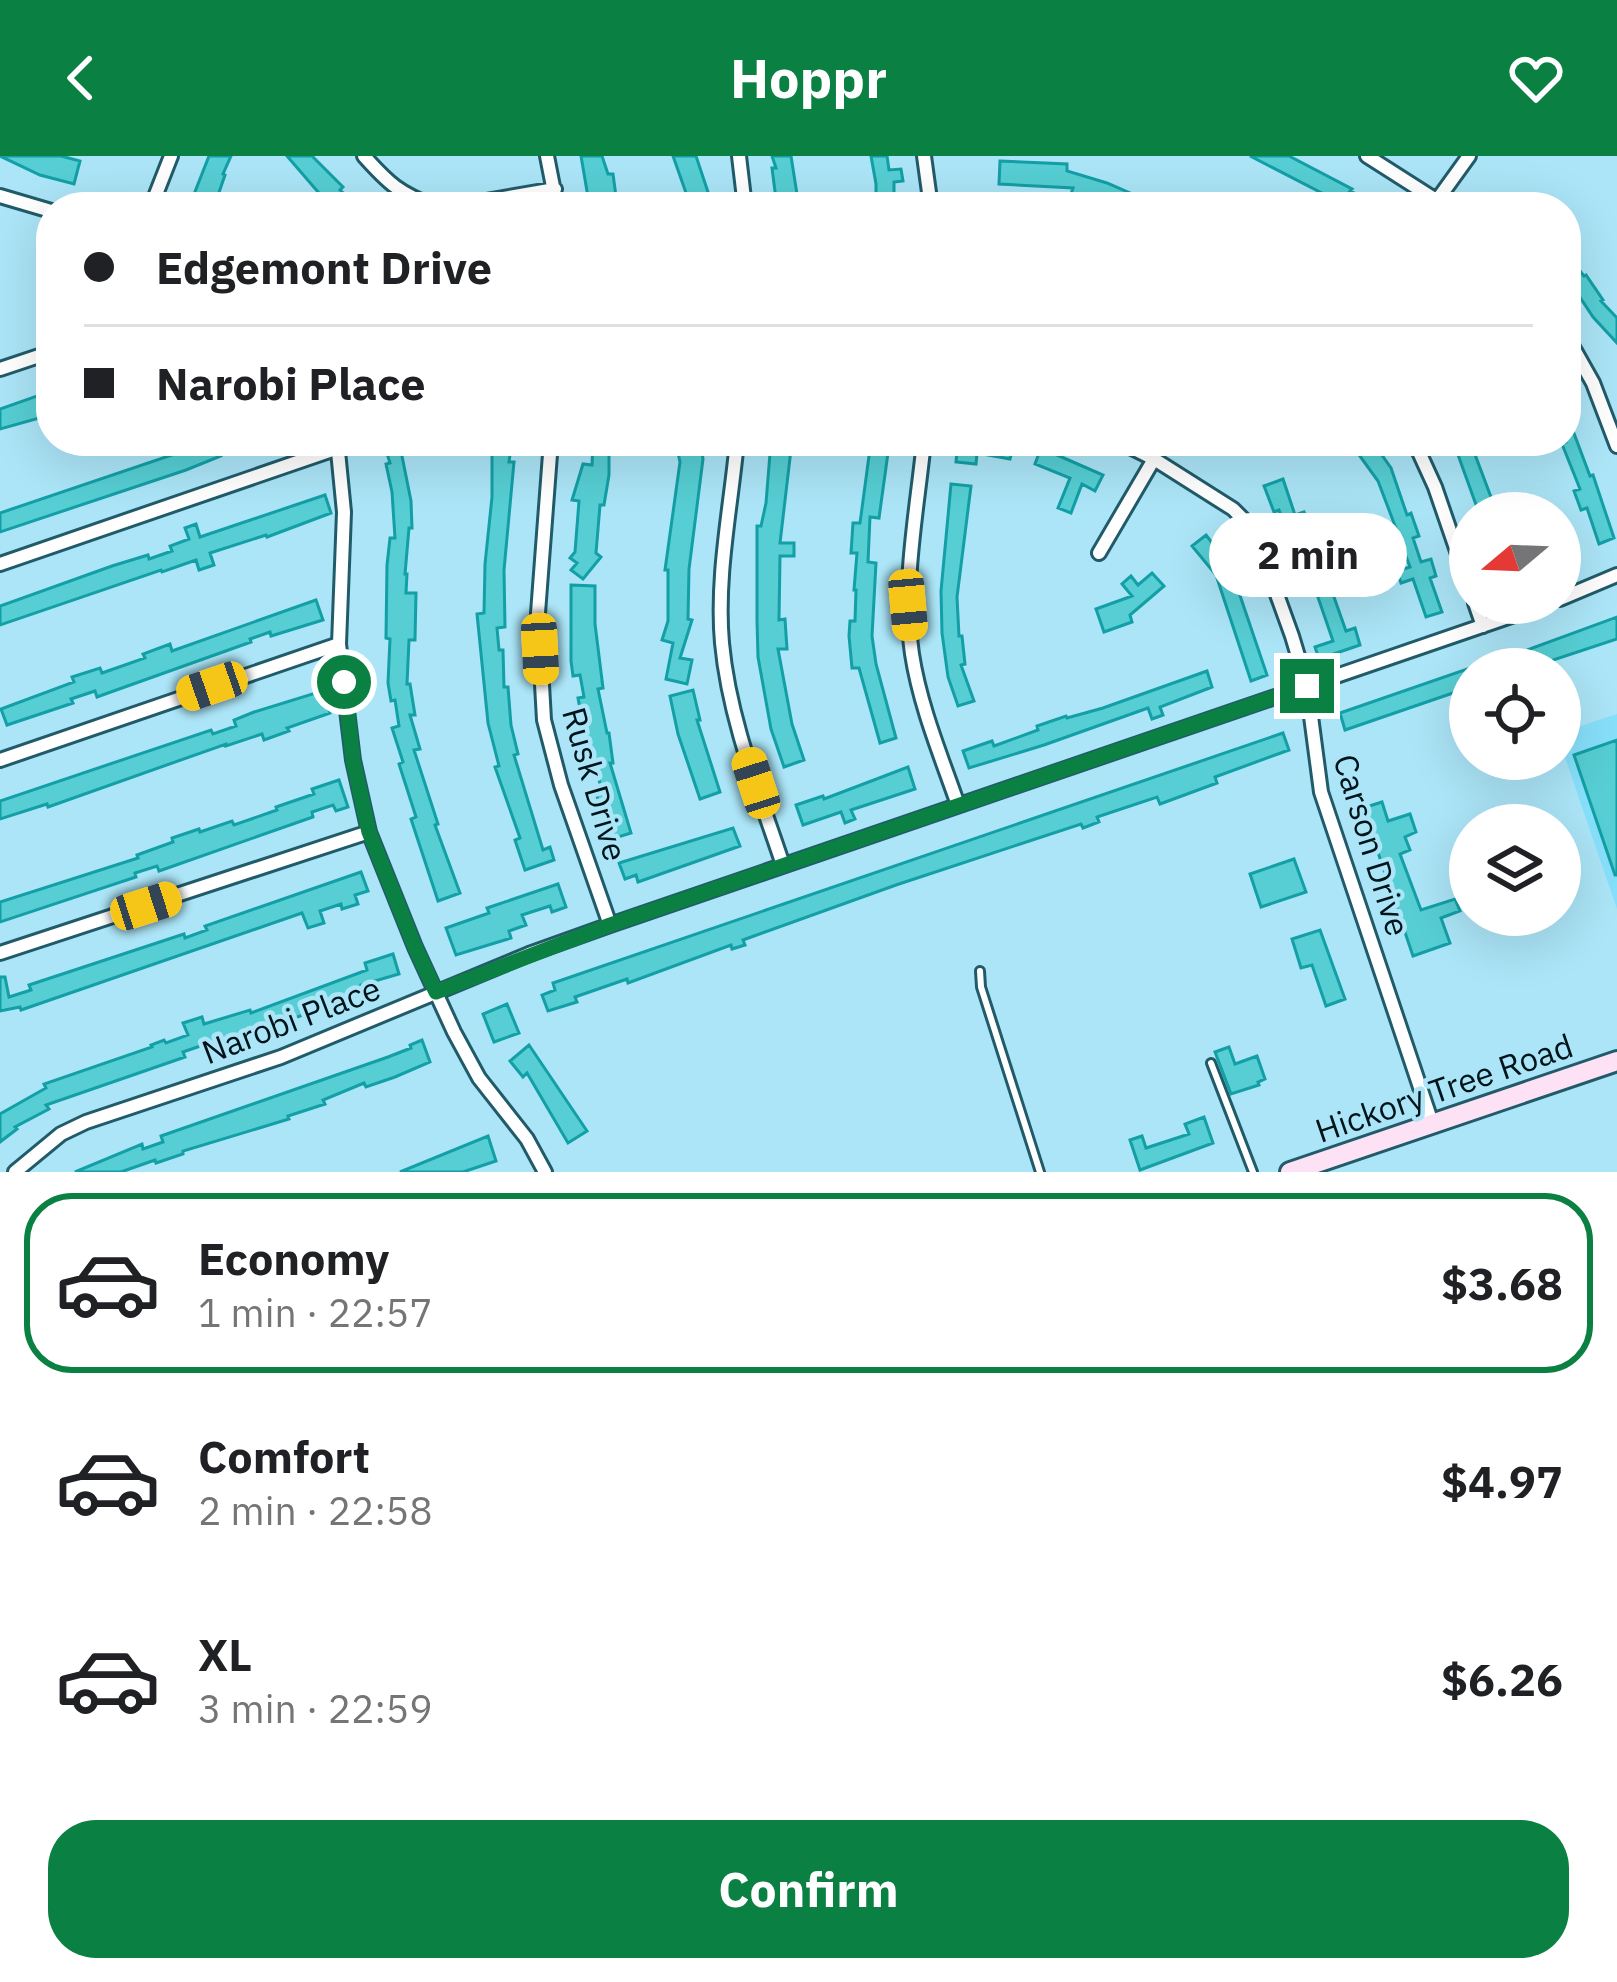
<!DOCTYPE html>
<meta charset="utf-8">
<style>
body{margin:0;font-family:"IBM Plex Sans",sans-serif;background:#f2f2f2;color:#202124;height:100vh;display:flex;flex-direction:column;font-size:45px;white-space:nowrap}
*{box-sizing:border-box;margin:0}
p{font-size:39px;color:#757577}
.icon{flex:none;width:66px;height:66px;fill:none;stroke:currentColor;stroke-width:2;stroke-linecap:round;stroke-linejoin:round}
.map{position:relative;height:1016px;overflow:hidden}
.panel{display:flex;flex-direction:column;background:#fff;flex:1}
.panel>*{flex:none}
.hud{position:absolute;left:36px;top:36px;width:1545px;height:264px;border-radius:48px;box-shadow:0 12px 48px #0002;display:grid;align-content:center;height:264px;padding:0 48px;background:#fff}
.needle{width:78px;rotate:251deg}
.controls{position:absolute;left:1449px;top:336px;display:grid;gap:24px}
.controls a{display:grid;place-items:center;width:132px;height:132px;border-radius:50%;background:#fff;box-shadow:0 12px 48px #0002;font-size:60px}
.end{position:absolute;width:54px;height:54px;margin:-27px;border:15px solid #0b8043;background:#fff;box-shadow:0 0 0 6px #fff}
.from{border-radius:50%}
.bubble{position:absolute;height:84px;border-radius:42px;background:#fff;box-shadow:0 12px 48px #0002;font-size:39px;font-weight:700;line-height:84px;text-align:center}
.car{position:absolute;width:36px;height:72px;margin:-36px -18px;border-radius:15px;box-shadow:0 0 9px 3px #0007;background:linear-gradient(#f5c518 24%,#345 0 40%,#f5c518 0 76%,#345 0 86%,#f5c518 0)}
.hud b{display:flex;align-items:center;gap:42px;height:114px;font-size:45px}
.hud b+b{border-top:3px solid #e0e0e0}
.hud i{width:30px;height:30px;background:#202124}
ul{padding:21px 0 0;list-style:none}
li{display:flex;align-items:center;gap:36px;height:180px;margin:0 24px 18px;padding:0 24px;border:6px solid transparent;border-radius:48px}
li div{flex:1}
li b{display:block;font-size:45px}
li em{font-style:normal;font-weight:700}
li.selected{border-color:#0b8043}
li>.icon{width:108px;height:108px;stroke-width:1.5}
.action{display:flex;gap:24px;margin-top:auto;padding:24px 48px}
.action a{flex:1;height:138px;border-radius:48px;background:#0b8043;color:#fff;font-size:48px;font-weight:700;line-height:138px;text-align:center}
header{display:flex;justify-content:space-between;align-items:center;height:156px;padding:0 48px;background:#0b8043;color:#fff;font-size:54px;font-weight:700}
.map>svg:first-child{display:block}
.built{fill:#87e0fb}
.building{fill:#56ced3;stroke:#129fa5;stroke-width:3}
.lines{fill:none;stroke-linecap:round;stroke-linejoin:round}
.lane-casing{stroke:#215b6a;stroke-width:12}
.street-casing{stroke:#215b6a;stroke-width:18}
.secondary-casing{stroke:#215b6a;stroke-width:24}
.lane{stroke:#fff;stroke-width:6}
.street{stroke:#fff;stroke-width:12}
.secondary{stroke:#fde1f5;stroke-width:18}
.route{stroke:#0b8043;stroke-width:15}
.labels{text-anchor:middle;stroke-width:9;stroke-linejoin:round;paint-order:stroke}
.street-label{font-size:33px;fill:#00151b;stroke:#abe5f7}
</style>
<header><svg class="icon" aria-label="back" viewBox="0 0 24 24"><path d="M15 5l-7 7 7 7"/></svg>Hoppr<svg class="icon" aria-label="heart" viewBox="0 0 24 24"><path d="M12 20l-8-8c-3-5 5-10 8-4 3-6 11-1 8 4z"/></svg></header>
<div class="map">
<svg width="1617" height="1016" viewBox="0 0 1617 1016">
<rect width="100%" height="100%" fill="#abe5f7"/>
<path class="built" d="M1617,558V753L1560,587V577Z"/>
<path class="building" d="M0,0H61L80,5L74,28L40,19Z
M209,0H231L223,18L225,19L214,51H189Z
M287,0H312L343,31L340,34L359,51H331Z
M581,0H602L608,18H613L617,48L567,51L566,44L588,41Z
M673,0H696L709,39L706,40L708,51H691Z
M772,0H791L799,51H777L772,12H776Z
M871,0H887L889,14L901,13L903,25L894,26V51H876V28Z
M1250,0H1289L1352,33L1350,35L1386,51H1349Z
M1000,5L1067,8V15L1107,27L1162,51H1111L1071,38L1073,32L999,28Z
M1566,97L1584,120L1586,119L1603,144L1601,145L1617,162V187L1593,161L1566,120Z
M51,235V255L42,258L43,261L0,273V253Z
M1566,256L1590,320L1593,319L1614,382L1599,388L1587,352L1581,354L1574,335L1580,333L1562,288L1566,286Z
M213,285L250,287L220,297L221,300L186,314L0,376V357Z
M383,285H403L405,294L401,295L411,345L412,372H409L405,418H407L406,437H416L415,484H409L407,528H410L415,559H410L420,593L414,594L438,668L435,669L460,737L438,745L411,663L416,661L399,608L403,606L392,572L399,570L395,544L391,545L388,527L390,483L386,482L387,409L390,382H395L392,336L386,308L390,307Z
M492,285H512L509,306H514L504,414L505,471L497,472L499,494H503L504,531H508L511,569L518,598L514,599L543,694L550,691L554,704L525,714L515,684L520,682L495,611L499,610L488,567L477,458L484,457L485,408L492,341Z
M593,285H609V319L604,349H600L596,397L601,401L583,423L571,414L577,407L570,402L575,396L579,345L572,344L583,308L592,309Z
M680,285H700L703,303L689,413L688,463L692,464L680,502L692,504L687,528L666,523L673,487L662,484L668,465V414H665L680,306L678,297L681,296Z
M771,285H792L780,387H794V400H780L779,464L785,463L787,493H778L792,568L804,604L784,611L771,573L758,501L757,465V370H761L766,347Z
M871,285H888V297L879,362L870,361L868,406L876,407L872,480L876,508L896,582L880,587L859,512H852L849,480L850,465H855L856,434H854L857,397H851L853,367H860Z
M958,285H1015L1010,303L977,297L976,308L956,306Z
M1349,285H1372L1391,312L1407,359L1411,357L1419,380L1413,382L1421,406L1431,403L1436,420L1430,422L1442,456L1426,461L1413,423L1401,427L1397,415L1410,411L1401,387L1393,389L1389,378L1397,375L1378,325Z
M1453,285H1467L1471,297L1474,296L1497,357H1479Z
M1041,292L1103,319L1095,335L1082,328L1071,357L1058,352L1070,322L1035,308Z
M1283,323L1295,359L1304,356L1346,475L1355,472L1360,489L1319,503L1315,491L1333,485L1300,389L1293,392L1279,354L1274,356L1264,330Z
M951,328L971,330L957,441L959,480H962L965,508L961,509L974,545L958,550L948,521L942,477L941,435Z
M325,339L331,357L267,381L266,379L210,397L214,409L199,414L196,404L162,416L161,414L0,469V450L112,410L148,399L149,403L172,395L170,390L189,383L185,372L196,368L200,381Z
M1206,379L1230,410L1267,519L1251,525L1216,419L1192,390Z
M1152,417L1164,430L1130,459L1132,466L1104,476L1096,453L1132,440L1122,428L1131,420L1138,429Z
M571,429L595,430V468L603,532L598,533L607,577H609L613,607H610L631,677L612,683L595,635L601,633L594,600L586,601L583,581L585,580L578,542L584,541L580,519L573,520L571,505Z
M316,444L323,464L271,480L270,476L250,483L251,486L108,537L97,541L95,535L71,543L73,547L7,569L1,553L74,526L72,521L100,512L102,517L145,502L143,498L170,488L172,495Z
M1617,461V483L1526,513H1475Z
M1470,512V530L1465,532L1468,540L1456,545L1453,537L1345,574L1340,557Z
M1207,515L1212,531L1160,551L1163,559L1152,563L1148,552L1044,589L969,612L963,595L992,585L994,590L1038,574L1037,570L1066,560L1067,562L1103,552Z
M693,534L700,564H697L720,636L700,643L678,578L670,540Z
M322,535L330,557L287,572L289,575L264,584L262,578L226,590V588L48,651L47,648L0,663V645L211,574L213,578L236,570L234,564L254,556Z
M1283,577L1289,594L1215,621L1217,627L1160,648L1157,641L1097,661L1099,666L1083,672L1081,668L896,729L743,784L745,789L732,793L731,789L628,827L627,823L575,841L577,846L548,855L542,839L555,834L553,827Z
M1617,584V719H1615L1574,599Z
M908,611L915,633L851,654L855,663L845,667L841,656L803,669L796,649L823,640L824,643Z
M339,624L348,651L336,655L333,649L312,656L313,661L159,715L157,710L135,717L136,721L0,766V746L138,702L137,699L173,686L172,682L199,673L200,676L232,665L234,669L277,654L276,651L314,638L312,633Z
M1382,646L1388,665L1410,658L1416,676L1405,681L1410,694L1400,698L1421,754L1455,743L1460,755L1441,762L1450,787L1413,800L1363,652Z
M733,672L740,690L638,726L636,719L625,723L619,707Z
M1294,703L1306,736L1261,751L1250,718Z
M361,716L368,735L355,739L358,748L342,753L341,748L320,755L324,767L308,772L302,757L21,854L20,851L0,855V821H5L9,841L31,834L29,829L184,778L185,782L207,774L205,770Z
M558,728L566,751L552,756L550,750L522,759L526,769L509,775L511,782L456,799L446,772L489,757L487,752Z
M1320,774L1345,843L1326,850L1312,809L1301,812L1292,783Z
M393,798L399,818L361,829L363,837L210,893L209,887L183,896L185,901L46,949L49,953L15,971L17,973L0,986V958L46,932L44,928L152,891L151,889L164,884L166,887L188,879L183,867L202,861L204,868L250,854L251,857L367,814L365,807Z
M507,848L519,877L494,886L483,858Z
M422,884L430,906L395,921L366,931L364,927L323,944L325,948L288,960L289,963L183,995V998L156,1007L155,1004L121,1016H75L142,988L143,993L163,986L161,980L388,901L411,892L410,889Z
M529,889L587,975L568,987L527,917L523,921L510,905Z
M1229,891L1235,908L1257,900L1265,923L1258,926L1259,929L1231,938L1215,896Z
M1204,961L1213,987L1140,1014L1130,984L1142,980L1146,992L1189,978L1185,968Z
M488,980L496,1005L463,1016H400Z"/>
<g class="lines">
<defs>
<path id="lane" d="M980,815L981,831L1040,1016
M1211,907L1253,1016"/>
<path id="street" d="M364,0C389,28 399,37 435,51
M547,0L557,51
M739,0L745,51
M924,0L931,51
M1367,0L1447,51
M0,40L51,55
M1438,43L1469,0
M151,51L171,0
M451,51L555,33
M1566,179L1593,227L1617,290
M0,213L51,196
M337,285L344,356L339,488L353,604L369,676L415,791L454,876L479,922L527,983L545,1016
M551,285L538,457L544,564L561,629L610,769
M737,285C731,351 716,420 722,487C729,563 759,637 783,709
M924,285C917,355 902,428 912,498C920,550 941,600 958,649
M1118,285L1154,303L1233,353L1243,363L1262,397L1292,480L1307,530L1321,636L1432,967
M1414,285L1435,331L1470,433
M1099,397L1154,303
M0,408L338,292
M1560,443L1617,419
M1475,447L1483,470
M0,604L339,488
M0,797L369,676
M15,1016L61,978L86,966L281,901L529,798L610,769L1549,447"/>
<path id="secondary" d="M1290,1016L1617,905"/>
</defs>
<use href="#lane" class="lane-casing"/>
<use href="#street" class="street-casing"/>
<use href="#secondary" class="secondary-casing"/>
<use href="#lane" class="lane"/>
<use href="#street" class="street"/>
<use href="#secondary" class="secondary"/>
</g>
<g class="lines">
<path class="route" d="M344,526L353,604L369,676L415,791L436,836L610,769L1307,530"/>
</g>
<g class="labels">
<g class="street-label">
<text transform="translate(595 628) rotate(74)" y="12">Rusk Drive</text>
<text transform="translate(1372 689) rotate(73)" y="12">Carson Drive</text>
<text transform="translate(291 864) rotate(-21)" y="12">Narobi Place</text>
<text transform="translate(1444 932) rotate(-19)" y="12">Hickory Tree Road</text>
</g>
</g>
</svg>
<div class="controls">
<a><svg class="needle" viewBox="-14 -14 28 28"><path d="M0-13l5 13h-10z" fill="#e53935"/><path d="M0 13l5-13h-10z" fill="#757577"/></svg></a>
<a><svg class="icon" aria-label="locate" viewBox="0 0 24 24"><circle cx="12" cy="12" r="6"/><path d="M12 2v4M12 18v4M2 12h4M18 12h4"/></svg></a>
<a><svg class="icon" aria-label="layers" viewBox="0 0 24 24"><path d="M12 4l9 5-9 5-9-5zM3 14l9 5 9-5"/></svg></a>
</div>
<i class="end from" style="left:344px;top:526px"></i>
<i class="end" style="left:1307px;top:530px"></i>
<div class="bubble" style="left:1209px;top:357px;width:198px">2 min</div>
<i class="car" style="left:908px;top:449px;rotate:175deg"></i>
<i class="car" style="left:540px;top:493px;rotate:177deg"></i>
<i class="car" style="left:212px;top:530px;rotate:251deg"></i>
<i class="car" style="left:756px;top:627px;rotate:342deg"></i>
<i class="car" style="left:146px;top:750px;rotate:72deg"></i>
<div class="hud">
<b><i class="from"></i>Edgemont Drive</b>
<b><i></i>Narobi Place</b>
</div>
</div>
<section class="panel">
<ul>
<li class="selected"><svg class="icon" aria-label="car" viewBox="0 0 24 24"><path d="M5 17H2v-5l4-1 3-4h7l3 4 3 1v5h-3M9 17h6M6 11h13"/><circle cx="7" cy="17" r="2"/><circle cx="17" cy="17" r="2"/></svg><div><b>Economy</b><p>1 min · 22:57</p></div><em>$3.68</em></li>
<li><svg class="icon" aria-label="car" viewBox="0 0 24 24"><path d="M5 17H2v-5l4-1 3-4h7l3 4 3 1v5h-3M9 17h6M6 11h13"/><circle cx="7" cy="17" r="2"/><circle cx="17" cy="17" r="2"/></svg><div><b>Comfort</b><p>2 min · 22:58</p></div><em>$4.97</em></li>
<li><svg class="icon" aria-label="car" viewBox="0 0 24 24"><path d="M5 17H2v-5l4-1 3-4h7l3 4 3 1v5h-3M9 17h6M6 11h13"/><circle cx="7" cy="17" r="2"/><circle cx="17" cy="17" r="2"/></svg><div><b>XL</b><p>3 min · 22:59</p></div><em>$6.26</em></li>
</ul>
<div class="action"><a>Confirm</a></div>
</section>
